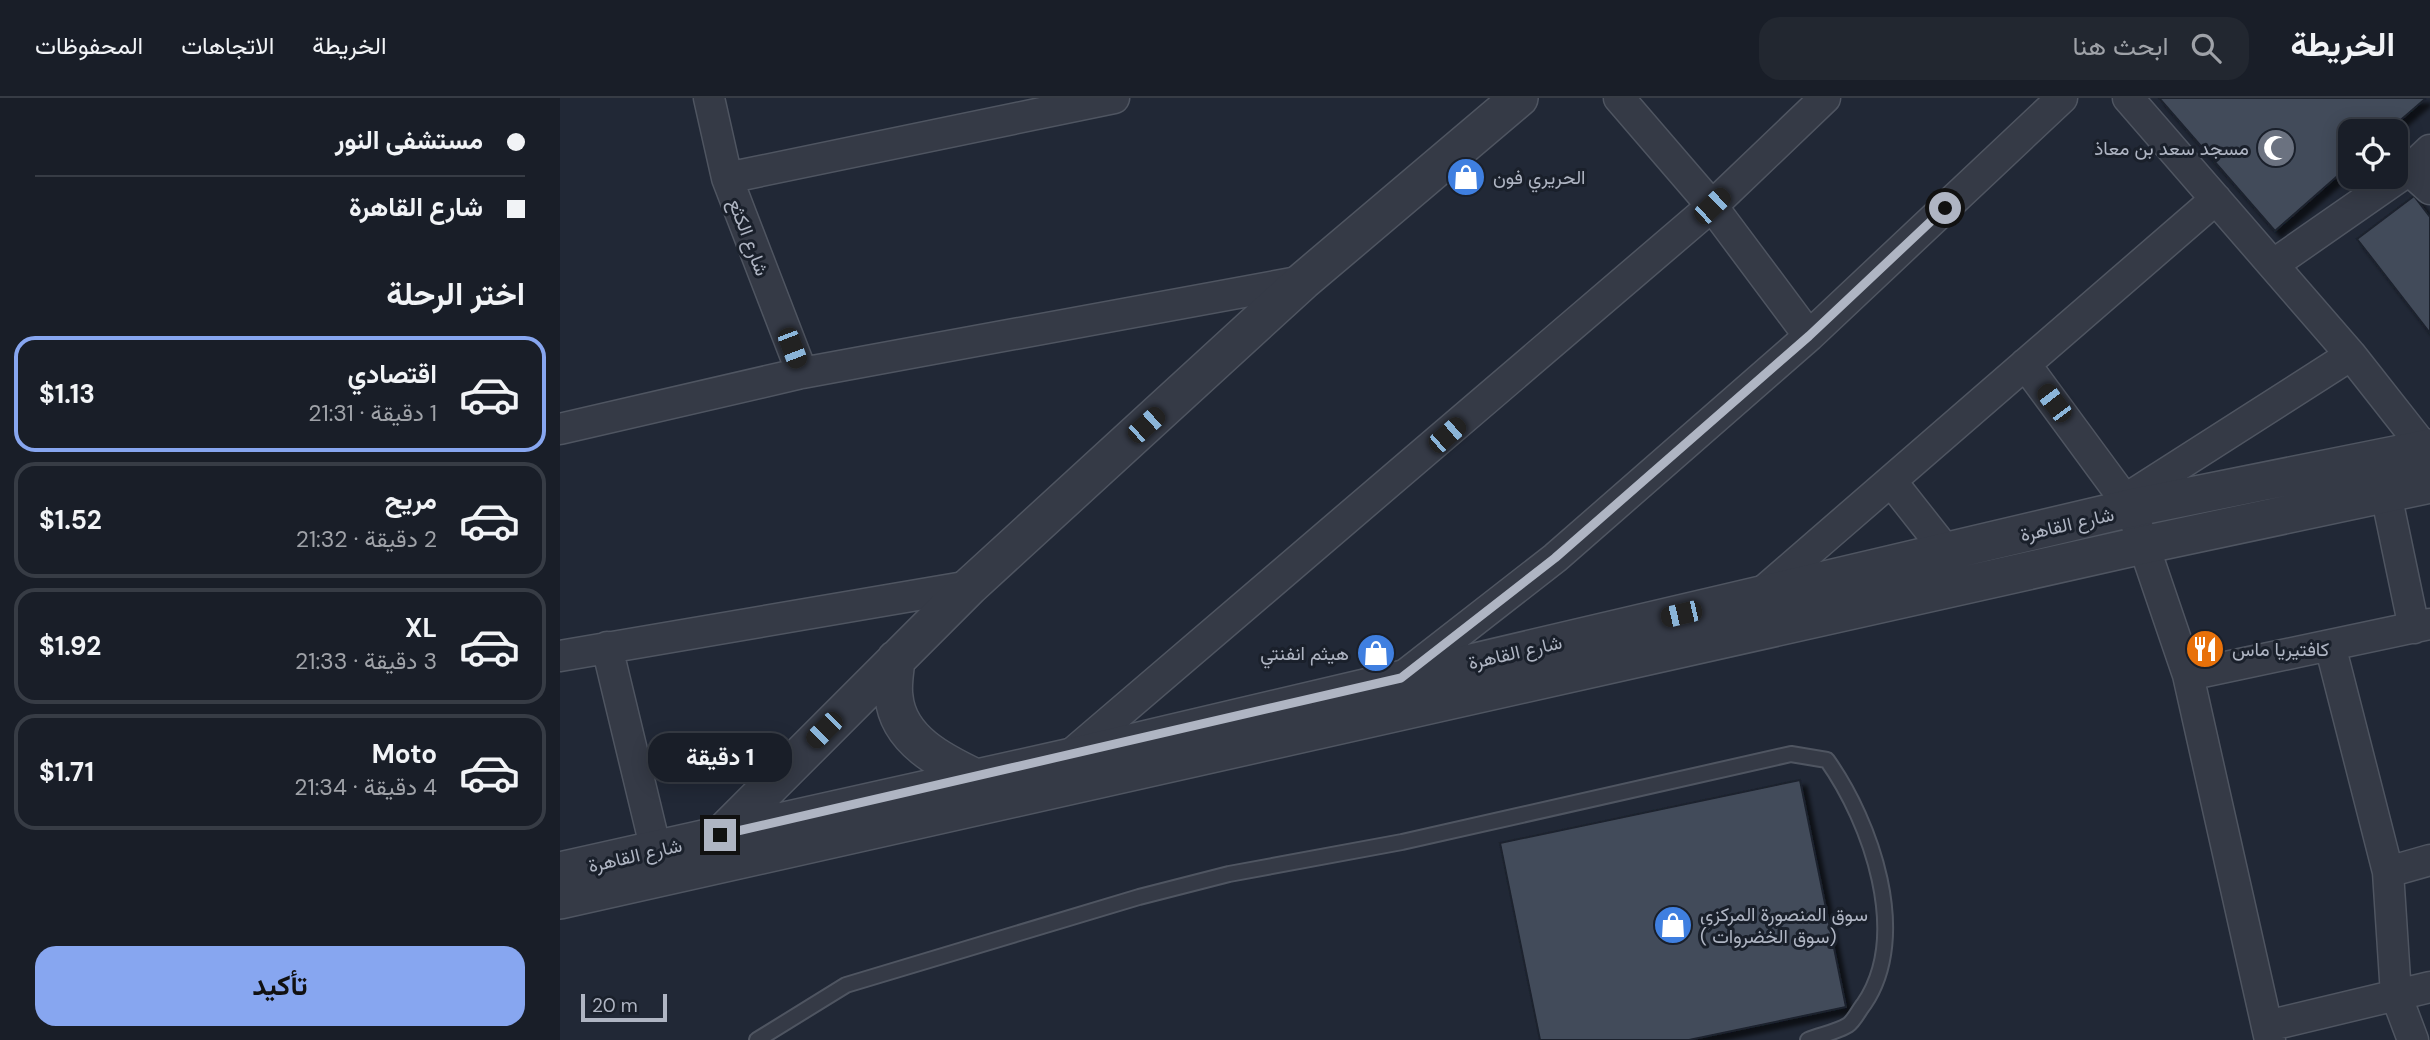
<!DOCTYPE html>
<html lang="ar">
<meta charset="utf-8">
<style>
body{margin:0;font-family:"DM Sans",Vazirmatn,sans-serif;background:#222730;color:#f1f3f6;direction:rtl;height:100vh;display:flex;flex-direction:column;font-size:26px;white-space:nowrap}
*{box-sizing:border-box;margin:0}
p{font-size:23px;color:#9fa2a8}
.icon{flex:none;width:38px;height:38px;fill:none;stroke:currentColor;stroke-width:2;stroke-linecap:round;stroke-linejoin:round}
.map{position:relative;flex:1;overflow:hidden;direction:ltr}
.sheet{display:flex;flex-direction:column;background:#191e28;width:560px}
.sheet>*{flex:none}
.hud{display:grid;align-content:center;height:154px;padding:0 35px;background:#191e28}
.controls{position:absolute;left:1778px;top:21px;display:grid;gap:14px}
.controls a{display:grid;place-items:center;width:70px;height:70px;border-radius:14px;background:#191e28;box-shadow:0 4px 18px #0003,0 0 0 2px #373c45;font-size:35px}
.scale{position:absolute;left:21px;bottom:18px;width:86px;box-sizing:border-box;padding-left:7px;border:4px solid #afb5c3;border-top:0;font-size:19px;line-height:24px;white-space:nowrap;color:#afb5c3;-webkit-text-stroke:5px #1a202b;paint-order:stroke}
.end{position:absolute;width:32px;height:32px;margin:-16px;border:9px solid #afb5c3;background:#111;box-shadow:0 0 0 4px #111}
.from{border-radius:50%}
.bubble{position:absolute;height:49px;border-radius:21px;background:#191e28;box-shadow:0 4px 18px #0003,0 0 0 2px #373c45;font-size:23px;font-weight:700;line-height:49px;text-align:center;direction:rtl}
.car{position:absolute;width:21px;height:42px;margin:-21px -10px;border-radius:9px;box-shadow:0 0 5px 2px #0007;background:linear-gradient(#222 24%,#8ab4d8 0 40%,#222 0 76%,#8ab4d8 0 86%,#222 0)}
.hud b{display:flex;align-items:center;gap:24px;height:66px;font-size:26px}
.hud b+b{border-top:2px solid #373c45}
.hud i{width:18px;height:18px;background:#f1f3f6}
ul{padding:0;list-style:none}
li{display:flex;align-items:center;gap:21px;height:116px;margin:0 14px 10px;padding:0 21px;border:4px solid #373c45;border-radius:21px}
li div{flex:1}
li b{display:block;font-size:26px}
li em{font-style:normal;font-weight:700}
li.current{border-color:#87a6f0}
li>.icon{width:63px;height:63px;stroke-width:1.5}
h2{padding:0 35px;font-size:32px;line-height:84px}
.button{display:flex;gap:14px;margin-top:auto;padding:14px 35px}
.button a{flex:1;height:80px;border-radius:21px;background:#87a6f0;color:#111;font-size:28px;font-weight:700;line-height:80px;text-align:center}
header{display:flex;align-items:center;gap:42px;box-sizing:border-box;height:98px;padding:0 35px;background:#191e28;border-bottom:2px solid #373c45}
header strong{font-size:33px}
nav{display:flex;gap:38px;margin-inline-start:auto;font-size:24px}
.search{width:490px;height:63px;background:#222730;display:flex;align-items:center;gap:18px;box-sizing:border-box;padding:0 24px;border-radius:21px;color:#9fa2a8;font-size:26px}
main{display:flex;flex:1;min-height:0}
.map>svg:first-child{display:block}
.building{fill:#434b5a;stroke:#1c222d;stroke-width:2;filter:url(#shadow)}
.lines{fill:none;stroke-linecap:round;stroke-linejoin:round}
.service-casing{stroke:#4f5561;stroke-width:18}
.minor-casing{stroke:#4f5561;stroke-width:33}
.tertiary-casing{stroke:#4f5561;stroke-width:40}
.service{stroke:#353a46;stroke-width:14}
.minor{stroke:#353a46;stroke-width:30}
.tertiary{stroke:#353a46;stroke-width:37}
.route{stroke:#afb5c3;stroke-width:9}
.labels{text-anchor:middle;stroke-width:6;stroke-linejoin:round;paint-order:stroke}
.poi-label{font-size:19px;fill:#afb5c3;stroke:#1a202b;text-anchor:start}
.street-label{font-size:19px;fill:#afb5c3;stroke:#1a202b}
</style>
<header>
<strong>الخريطة</strong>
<div class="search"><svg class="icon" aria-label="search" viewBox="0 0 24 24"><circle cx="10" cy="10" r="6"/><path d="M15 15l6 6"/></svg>ابحث هنا</div>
<nav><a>الخريطة</a><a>الاتجاهات</a><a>المحفوظات</a></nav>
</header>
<main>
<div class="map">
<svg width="1870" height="942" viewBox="0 0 1870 942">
<defs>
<filter id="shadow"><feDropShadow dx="6" dy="6" stdDeviation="2" flood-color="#0009"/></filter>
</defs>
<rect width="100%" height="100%" fill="#212836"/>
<path class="building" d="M1599,0H1864L1865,1L1828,33H1790V67L1715,133Z
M1854,98L1870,119V235L1797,141Z
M1240,682L1286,909L1129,942H980L940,745Z"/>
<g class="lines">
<defs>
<path id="service" d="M197,942L286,887L579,799L669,776L842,744L1231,656L1267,662C1311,724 1351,837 1304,906C1299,912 1294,923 1288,927C1277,934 1260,937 1248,942"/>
<path id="minor" d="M149,0L167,80L242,275
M1059,0L1152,108L1249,238
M1568,0L1791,257L1865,351
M1849,72L1870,91
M167,80L554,0
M1714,166L1849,72L1870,52
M1465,266L1571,410L1628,577L1710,942
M0,331L242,275L743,183
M1331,383L1387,454
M1826,396L1854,530
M1566,401L1791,257
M1199,497L1656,101
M1770,547L1828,774L1836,897L1853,942
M47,549L101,773
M0,558L410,488
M1628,577L1870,526
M841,580L995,460L1249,238L1502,0
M508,659L1152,108L1265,0
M1828,774L1870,762
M1707,928L1870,889"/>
<path id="tertiary" d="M336,561C335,573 332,587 334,599C338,642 382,664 416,680
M158,740L410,488L743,183L959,0
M0,773L507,660L1571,410L1870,350
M0,802L1583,447L1870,386"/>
</defs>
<use href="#service" class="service-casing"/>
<use href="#minor" class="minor-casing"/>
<use href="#tertiary" class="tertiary-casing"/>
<use href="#service" class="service"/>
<use href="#minor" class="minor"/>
<use href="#tertiary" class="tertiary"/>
</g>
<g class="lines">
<path class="route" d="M160,737L841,580L995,460L1249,238L1385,110"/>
</g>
<defs>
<symbol id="mosque-disc" viewBox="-11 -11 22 22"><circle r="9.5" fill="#6b7280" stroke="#1a202b"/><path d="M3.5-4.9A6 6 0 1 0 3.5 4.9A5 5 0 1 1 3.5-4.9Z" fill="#fff"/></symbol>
<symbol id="shop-disc" viewBox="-11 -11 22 22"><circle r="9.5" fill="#3f7fe0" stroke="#1a202b"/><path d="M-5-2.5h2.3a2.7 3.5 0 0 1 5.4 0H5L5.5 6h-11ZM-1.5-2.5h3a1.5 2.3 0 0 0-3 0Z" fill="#fff"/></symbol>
<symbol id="restaurant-disc" viewBox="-11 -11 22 22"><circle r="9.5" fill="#e8710a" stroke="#1a202b"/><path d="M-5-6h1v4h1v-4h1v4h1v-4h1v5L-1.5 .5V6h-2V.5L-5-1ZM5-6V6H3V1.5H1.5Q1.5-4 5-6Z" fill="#fff"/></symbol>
</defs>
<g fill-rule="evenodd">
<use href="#mosque-disc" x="1694" y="28" width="44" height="44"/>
<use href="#shop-disc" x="884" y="57" width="44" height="44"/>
<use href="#restaurant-disc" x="1623" y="529" width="44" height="44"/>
<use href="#shop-disc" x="794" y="533" width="44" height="44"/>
<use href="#shop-disc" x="1091" y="805" width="44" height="44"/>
</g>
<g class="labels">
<g class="poi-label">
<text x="1689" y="57" text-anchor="end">مسجد سعد بن معاذ</text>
<text x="933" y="86">الحريري فون</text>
<text x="1672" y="558">كافتيريا ماس</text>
<text x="789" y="562" text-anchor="end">هيثم انفنتي</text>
<text x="1140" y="823">سوق المنصورة المركزي<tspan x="1140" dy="22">( سوق الخضروات)</tspan></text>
</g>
<g class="street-label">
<text transform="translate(189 139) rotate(69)" y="7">شارع الكثع</text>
<text transform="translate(1507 426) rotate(-13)" y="7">شارع القاهرة</text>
<text transform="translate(955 554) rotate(-13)" y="7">شارع القاهرة</text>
<text transform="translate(75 757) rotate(-13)" y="7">شارع القاهرة</text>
</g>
</g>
</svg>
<div class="controls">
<a><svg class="icon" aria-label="locate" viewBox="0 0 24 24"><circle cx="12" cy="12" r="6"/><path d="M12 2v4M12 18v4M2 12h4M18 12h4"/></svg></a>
</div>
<div class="scale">20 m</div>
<i class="end from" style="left:1385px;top:110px"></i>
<i class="end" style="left:160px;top:737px"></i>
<div class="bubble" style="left:88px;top:635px;width:144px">1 دقيقة</div>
<i class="car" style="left:1152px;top:108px;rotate:46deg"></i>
<i class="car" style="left:232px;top:250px;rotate:159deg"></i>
<i class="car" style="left:1494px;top:305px;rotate:323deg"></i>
<i class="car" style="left:586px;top:327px;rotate:48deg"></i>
<i class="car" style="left:887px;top:337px;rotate:49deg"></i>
<i class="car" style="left:1121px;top:516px;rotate:257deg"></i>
<i class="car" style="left:264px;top:632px;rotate:225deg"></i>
</div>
<section class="sheet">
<div class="hud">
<b><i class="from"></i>مستشفى النور</b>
<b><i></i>شارع القاهرة</b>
</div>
<h2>اختر الرحلة</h2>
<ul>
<li class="current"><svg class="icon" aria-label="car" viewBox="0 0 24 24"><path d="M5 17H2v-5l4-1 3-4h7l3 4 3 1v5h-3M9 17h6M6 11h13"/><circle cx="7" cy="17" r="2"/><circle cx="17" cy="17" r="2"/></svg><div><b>اقتصادي</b><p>1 دقيقة · 21:31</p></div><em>$1.13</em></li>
<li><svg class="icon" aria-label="car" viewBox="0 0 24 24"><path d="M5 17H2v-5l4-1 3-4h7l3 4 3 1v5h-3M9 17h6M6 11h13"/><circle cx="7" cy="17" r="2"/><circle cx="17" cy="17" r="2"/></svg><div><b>مريح</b><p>2 دقيقة · 21:32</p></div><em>$1.52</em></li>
<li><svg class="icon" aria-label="car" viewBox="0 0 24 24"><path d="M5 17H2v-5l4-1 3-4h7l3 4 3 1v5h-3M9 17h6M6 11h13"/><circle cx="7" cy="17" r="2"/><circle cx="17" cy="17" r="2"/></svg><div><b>XL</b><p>3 دقيقة · 21:33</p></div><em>$1.92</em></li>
<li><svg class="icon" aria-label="car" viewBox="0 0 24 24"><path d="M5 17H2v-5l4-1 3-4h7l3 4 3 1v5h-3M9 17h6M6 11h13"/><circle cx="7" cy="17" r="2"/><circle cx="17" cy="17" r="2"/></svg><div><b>Moto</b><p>4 دقيقة · 21:34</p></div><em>$1.71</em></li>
</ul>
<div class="button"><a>تأكيد</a></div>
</section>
</main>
